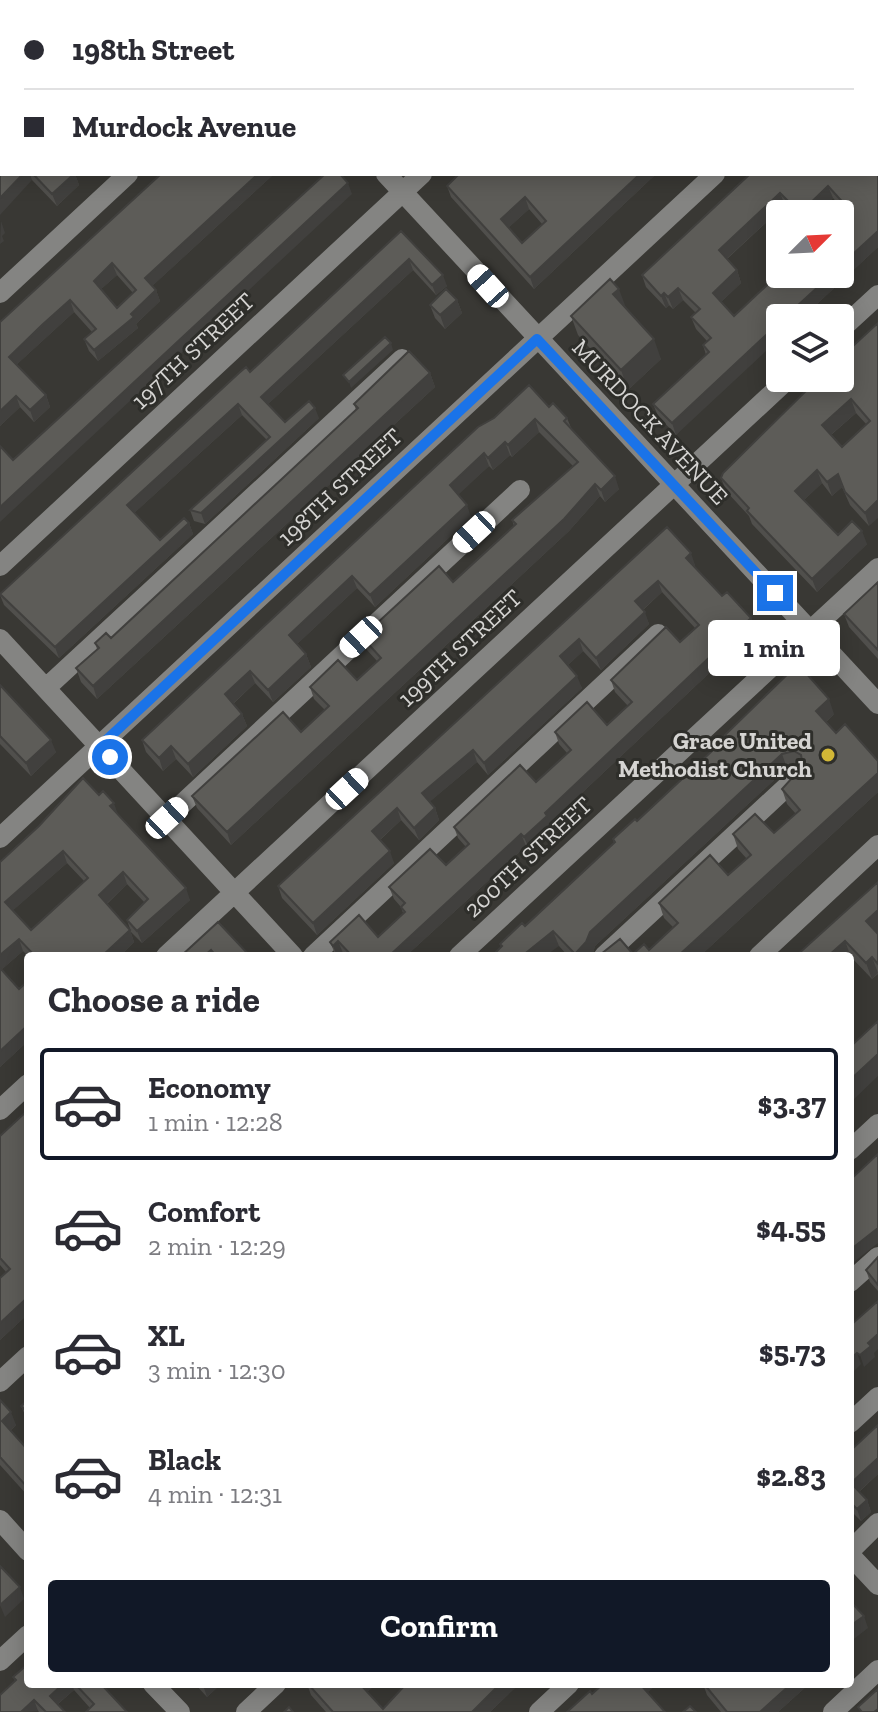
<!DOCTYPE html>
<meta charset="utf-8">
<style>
body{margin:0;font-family:"Zilla Slab",serif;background:#f2f2f3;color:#2b2b33;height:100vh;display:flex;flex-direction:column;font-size:30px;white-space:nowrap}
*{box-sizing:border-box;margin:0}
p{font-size:26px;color:#7c7c81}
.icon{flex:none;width:44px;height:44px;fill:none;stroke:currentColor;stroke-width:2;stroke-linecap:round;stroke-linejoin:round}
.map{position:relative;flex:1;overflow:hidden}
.panel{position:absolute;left:24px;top:952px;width:830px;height:736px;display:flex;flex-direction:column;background:#fff;border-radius:8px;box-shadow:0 4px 20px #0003}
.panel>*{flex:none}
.guide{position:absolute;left:0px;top:0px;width:878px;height:176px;box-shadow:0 4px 20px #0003;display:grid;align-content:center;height:176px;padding:0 24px;background:#fff}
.needle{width:52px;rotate:66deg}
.fabs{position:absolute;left:766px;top:200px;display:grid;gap:16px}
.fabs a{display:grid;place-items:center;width:88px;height:88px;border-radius:8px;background:#fff;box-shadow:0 4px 20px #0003;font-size:40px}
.end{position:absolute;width:36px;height:36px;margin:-18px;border:10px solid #1a73e8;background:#fff;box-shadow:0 0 0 4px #fff}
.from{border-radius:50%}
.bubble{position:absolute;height:56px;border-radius:8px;background:#fff;box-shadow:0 4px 20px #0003;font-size:26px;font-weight:800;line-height:56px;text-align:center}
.car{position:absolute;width:24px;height:48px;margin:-24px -12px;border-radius:10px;box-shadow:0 0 6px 2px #0007;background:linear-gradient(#fff 24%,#345 0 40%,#fff 0 76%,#345 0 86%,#fff 0)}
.guide b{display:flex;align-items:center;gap:28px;height:76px;font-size:30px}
.guide b+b{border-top:2px solid #e1e1e2}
.guide i{width:20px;height:20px;background:#2b2b33}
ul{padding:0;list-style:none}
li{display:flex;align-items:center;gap:24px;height:112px;margin:0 16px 12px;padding:0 8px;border:4px solid transparent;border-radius:8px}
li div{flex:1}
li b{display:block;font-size:30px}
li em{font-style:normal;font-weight:800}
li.active{border-color:#111827}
li>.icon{width:72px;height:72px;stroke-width:1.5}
h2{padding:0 24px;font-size:36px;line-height:96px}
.primary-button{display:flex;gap:16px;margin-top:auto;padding:16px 24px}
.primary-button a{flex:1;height:92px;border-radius:8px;background:#111827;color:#fff;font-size:32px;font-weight:800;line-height:92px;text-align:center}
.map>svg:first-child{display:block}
.green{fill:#504b34}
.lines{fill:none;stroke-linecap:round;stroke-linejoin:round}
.minor{stroke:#848482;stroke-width:20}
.wall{fill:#504f4c;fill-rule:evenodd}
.shaded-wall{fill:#41403e}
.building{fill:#5d5c58;stroke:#41403e;stroke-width:2;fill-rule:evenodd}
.route{stroke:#1a73e8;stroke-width:10}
.poi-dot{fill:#d2b736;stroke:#2e2e2a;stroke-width:3}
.labels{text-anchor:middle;stroke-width:6;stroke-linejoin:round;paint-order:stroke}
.street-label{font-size:24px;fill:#d5d4d2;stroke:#2e2e2a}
.poi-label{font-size:24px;font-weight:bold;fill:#d5d4d2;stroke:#2e2e2a;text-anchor:end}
</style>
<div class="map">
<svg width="878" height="1712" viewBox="0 0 878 1712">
<rect width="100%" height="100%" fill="#393834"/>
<path class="green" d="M348,0H572L346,2Z"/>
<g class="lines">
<path class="minor" d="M225,0L227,2
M768,0L770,2
M313,2L315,0
M607,2L609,0
M876,25L878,23
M0,53L2,55
M876,116L878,118
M386,174L878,704
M0,293L128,174
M840,330L878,295
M0,566L422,174
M0,639L293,956
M46,688L402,359
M167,818L520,490
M0,838L715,174
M166,956L789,378
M313,956L658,634
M459,956L878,568
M604,956L796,778
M759,956L878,845
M0,1110L28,1084
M850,1150L878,1124
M850,1282L878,1257
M0,1382L28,1356
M850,1423L878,1397
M0,1520L28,1551
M850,1551L878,1523
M850,1555L878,1585
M0,1661L28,1635
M153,1684L180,1712
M246,1712L276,1684
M539,1712L569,1684
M833,1712L878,1670"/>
</g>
<path class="wall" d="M0,0H187L189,2H2V9L0,7Z
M878,162V247L802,318H780L676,435L658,416L653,404L706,355L703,345L707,341L696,329L691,317L696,313L683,300L673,309L669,305L666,308L646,287L642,275L750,174ZM833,198L843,210L780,274L734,316L721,302L741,283L737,270L727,259L785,205L793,214H816Z
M2,174H75L79,185L57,206L32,180Z
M161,174H274L152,286L156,290L160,301L136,324L138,328L98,361L89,351L84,339L92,332L74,312L16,365L46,395L50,407L34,422L20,407L0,426V322ZM117,275L133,293L117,308L101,289Z
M459,174H656L534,289L451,197L447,186ZM529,209L542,224L522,243L508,228Z
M401,231L447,286L436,295L413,270L268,404L285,422L319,418L205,524L194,521L190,510L267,440L242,415L134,513L160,540L189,523L193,534L59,658L4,605L0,595L250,372Z
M457,300L462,313L445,329L435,318L430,305Z
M626,309L661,359L628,390L578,335L571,316Z
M878,323L869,526L850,505L842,487L832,496L822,483L804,500L838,535L867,544L817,592L752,524L749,516L726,491L721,478ZM856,413L867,425L842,447L831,435Z
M430,373L435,387L97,699L81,682L76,668L97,649L95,643L111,638L356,410L354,404Z
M549,407L567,418L572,430L619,489L605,502L600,496L569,531L231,845L197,808L192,796L301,732L325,710L314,699L310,687L357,680L377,661L367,650L362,637L453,582L514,526L512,520L573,466L539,432L512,457L510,455L493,470L489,466L458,494L471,517L375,607L357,588L297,644L306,654L311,667L273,702L255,683L233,704L242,714L247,726L193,777L176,759L163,771L146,752L142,740L478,427Z
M667,527L695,565L694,566L722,596L751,618L755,630L550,823L552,827L529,849L526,846L406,956H346L343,953L340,956H336L330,942L378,937L403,913L401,907L394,899L389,887L446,865L466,847L458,838L454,827L536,782L567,753L559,744L555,732L607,725L628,706L615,692L611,680L680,642L695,628L662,592L643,610L649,624L601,670L583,651L568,665L582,688L488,775L477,762L429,802L435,808L439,820L419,840L401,820L380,840L394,863L317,935L282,898L278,886Z
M878,582V659L849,627L844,614Z
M0,685L56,752L31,776L0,744Z
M834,714L826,722L836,733L878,761V792L700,956H601V954H633L649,950L673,927L664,918L659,903L728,875L747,859L738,849L733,834L774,833L796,814L787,804L782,789L802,767L799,765L787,768L595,946L592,956H568L559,946L501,948L500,944L525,926L614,843L613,839L637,821L726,738L725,735Z
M118,815L190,900L142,943L131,932L127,920L145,903L127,884L107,904L130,930L134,942L120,956H28L23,951L1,970L28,1041L0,1067V862ZM67,863L84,881L31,930L13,910Z
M878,882V974L872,979L851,957L850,958V956H796Z
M28,1110V1314L0,1340V1278L6,1272L0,1265V1136Z
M878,1257V1291L870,1282L866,1270Z
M0,1400L16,1425L10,1431L28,1450V1496L0,1465Z
M28,1400V1420L26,1417L21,1406Z
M878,1425V1474L859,1492L867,1500L871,1512L861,1521L850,1510V1451Z
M13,1677L28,1684H101L127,1712L90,1708L74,1690L58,1704L65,1712H39L15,1681Z
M195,1684H221L207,1697Z
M307,1684H376L367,1692L383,1709L406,1684H519L490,1712H326L311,1695Z
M703,1684H809L778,1712H721L707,1695Z"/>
<path class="shaded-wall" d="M78,0H88L89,2H76Z
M125,0H138L139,2H122Z
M263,0H283L280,2H263Z
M833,0H851L848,2H831Z
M23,174H30L32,180L0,215V198Z
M74,174H75L79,185L57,206L52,194Z
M258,174H274L149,289L145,278Z
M640,174H656L534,289L530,277Z
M348,183L352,194L0,522V507Z
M828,186L833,198L816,214H800Z
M780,193L785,205L723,262L719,250Z
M525,197L529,209L505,231L501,219Z
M1,221L5,233L2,236L4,241L0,244Z
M878,231V247L802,318H784L832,274H840V266Z
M409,259L413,270L265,407L261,397Z
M112,263L117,275L98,292L94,281Z
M737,270L741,283L718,305L713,293Z
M443,275L447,286L436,295L432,285Z
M678,288L683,300L673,309L668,297Z
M619,289L626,308L613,294Z
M156,290L160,301L136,324L138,328L98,361L94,350Z
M664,293L669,305L666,308L661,296Z
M70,300L74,312L13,368L9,357Z
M457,300L462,313L445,329L440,315Z
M780,322V338L676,435L672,423Z
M654,339L661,359L628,390L621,370Z
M391,343L393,350L351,388L349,382Z
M430,373L435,387L97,699L93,686Z
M46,395L50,407L34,422L30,410Z
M16,396L20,407L0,426V411Z
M851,399L856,413L827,438L822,425Z
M238,404L242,415L131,516L127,505Z
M315,408L319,418L205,524L201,513Z
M535,419L539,432L512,457L508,445Z
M505,442L510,455L493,470L488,458Z
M484,453L489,466L455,498L450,485Z
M817,470L822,483L800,504L795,491Z
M838,474L842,487L832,496L827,482Z
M615,476L619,489L605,502L601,490Z
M595,484L600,496L569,531L231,845L227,832Z
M878,500V518L869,526L865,513Z
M467,505L471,517L375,607L370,595Z
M189,523L193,534L59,658L55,647Z
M862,531L867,544L817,592L812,579Z
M691,553L695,565L690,570L686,558Z
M352,576L357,588L293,648L289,635Z
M658,581L662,592L639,613L635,601Z
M645,612L649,624L601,670L596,658Z
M751,618L755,630L550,823L552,827L529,849L524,837L545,813Z
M579,639L583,651L565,668L560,656Z
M306,654L311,667L273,702L268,690Z
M250,671L255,683L229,707L225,694Z
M577,676L582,688L488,775L484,763Z
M829,699L834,714L821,726L816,711Z
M242,714L247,726L193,777L188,764Z
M51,740L56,752L31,776L26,763Z
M171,746L176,759L163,771L159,758Z
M473,750L477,762L426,805L422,793Z
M782,754L787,768L595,946L592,956H575V954L590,932Z
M878,773V792L700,956H678Z
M114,803L118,815L110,806Z
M397,808L401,820L376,843L372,831Z
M435,808L439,820L419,840L414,828Z
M521,834L526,846L406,956H389Z
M63,851L67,863L9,914L5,902Z
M390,851L394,863L317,935L313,923Z
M123,872L127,884L103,907L99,895Z
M186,888L190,900L142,943L137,931Z
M878,910V932L872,938L866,921Z
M130,930L134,942L120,956H102Z
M553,931L559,946L545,956H522Z
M19,939L23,951L0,971V955Z
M338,941L343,953L340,956H337L333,946Z
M845,941L851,957L850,958V956H828Z
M872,957L878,973L872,979L866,963Z
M28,1025V1041L0,1067V1051Z
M878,1054V1076L850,1103V1080Z
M878,1228V1243L850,1265V1250Z
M28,1297V1314L0,1340V1323Z
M878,1334V1349L874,1353L875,1357L864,1367L860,1355L868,1343Z
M857,1353L861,1364L850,1375V1359Z
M11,1412L16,1425L6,1434L2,1421Z
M878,1458V1474L855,1495L851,1483Z
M867,1500L871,1512L861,1521L857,1509Z
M20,1587L24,1599L5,1617L0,1605Z
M864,1616L868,1628L850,1642V1626Z
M63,1684H72L74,1690L54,1707L50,1696Z
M204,1684H221L207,1697L203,1685Z
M359,1684H376L363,1696Z
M500,1684H519L490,1712H472Z
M640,1684H657L644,1696Z
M791,1684H809L778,1712H760Z
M34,1700L38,1711L21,1712Z"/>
<path class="building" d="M1,0H78L76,2H3Z
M93,0H125L122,2H95Z
M144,0H187L189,2H146Z
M645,0H679L680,2H643Z
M711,0H732L734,2H713Z
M808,0H833L831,2H810Z
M878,48V64L876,61V50Z
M0,93L2,95V174H23L0,198Z
M876,160L878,162V231L840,266V214H839L847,207L828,186L800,213L780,193L719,250L737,270L713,293L734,316L780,273L832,274L784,318H780V322L672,423L653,404L709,352L703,345L711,338L691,317L700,309L678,288L668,297L664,293L661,296L642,275L750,174H876Z
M33,174H74L52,194Z
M161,174H258L145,278L156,290L131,314L134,317L94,350L84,339L96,329L70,300L42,325L9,357L46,395L30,410L16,396L0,411V322ZM112,263L136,290L117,308L94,281Z
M325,174H340L348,183L0,507V446L13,460Z
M459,174H640L530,277L447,186ZM525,197L546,221L522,243L501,219Z
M401,231L443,275L432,285L409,259L261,397L285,422L309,401L315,408L201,513L190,510L270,437L238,404L127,505L160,540L184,518L189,523L55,647L0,594L239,373L246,367L250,372Z
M780,234V244L775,239Z
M610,279L619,289L613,294L654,339L621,370L571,316Z
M446,289L457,300L440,315L430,305Z
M878,323V500L865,513L845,492L838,474L827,482L817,470L795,491L838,535L852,521L862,531L812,579L747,511L749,508L721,478L723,473L819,378H840V358ZM851,399L870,421L842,447L822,425Z
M385,337L391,343L349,382L343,375Z
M409,351L430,373L93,686L76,668L99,648L95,643L106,633L111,638L358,408L354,404Z
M529,385L549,407L553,403L567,418L564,421L615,476L601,490L595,484L564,519L227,832L192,796L283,712L301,732L329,706L310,687L338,660L357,680L381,658L362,637L439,566L453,582L516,524L512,520L578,462L535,419L508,445L505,442L488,458L484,453L450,485L467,505L370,595L352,576L289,635L306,654L268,690L250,671L225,694L242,714L188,764L171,746L159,758L142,740L478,427L494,418Z
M667,527L691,553L686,558L722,596L727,592L751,618L545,813L547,816L524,837L521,834L389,956H352L338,941L333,946L330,942L359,915L378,937L405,912L401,907L405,903L389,887L430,849L446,865L469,844L454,827L520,765L536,782L559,761L571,750L555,732L587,702L607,725L632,702L611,680L666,627L680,642L699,625L658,581L635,601L645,612L596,658L579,639L560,656L577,676L484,763L473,750L422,793L435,808L414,828L397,808L372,831L390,851L313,923L278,886Z
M878,582V650L844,614Z
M798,664L829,699L816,711L836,733L845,724L878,761V773L678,956H603L601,954L620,939L633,954L644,944L649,950L678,923L659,903L710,855L728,875L751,855L733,834L755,814L774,833L800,810L782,789L803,766L801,755L794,751L782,754L590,932L586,942L575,954L553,931L522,956H492L502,946L500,944L522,923L525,926L615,842L613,839L635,819L637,821L727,737L725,735Z
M0,685L51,740L26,763L0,736Z
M83,778L99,795L103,791L114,803L110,806L186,888L137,931L127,920L148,899L123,872L99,895L130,930L102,956H35L19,939L0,955V862L39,826ZM63,851L88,878L31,930L5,902Z
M878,882V910L866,921L878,934V964L872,957L866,963L845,941L828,956H796Z
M218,922L250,956H216L211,950L204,956H181Z
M0,968L19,989L28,981V1025L0,1051Z
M878,1021V1054L850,1080V1047Z
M28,1110V1297L0,1323V1278L10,1269L0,1258V1136Z
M878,1154V1228L850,1250V1180Z
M878,1257V1285L866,1270Z
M878,1301V1334L868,1343L871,1346L860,1355L857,1353L850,1359V1324L851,1325Z
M0,1400L11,1412L2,1421L28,1450V1488L0,1457Z
M28,1400V1413L21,1406Z
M878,1425V1458L851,1483L867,1500L857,1509L850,1502V1451Z
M0,1566L20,1587L0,1605Z
M850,1601L864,1616L850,1626Z
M28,1664V1684H63L50,1696L65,1712H46L34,1700L21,1712H0V1695L16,1680L13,1677Z
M75,1684H101L127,1712H86L94,1704Z
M308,1684H360L383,1709L406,1684H500L472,1712H333Z
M603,1684H640L665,1712H567L590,1691L592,1694Z
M704,1684H791L760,1712H727Z
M878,1689V1709L874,1712H862L858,1707Z
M690,1706L696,1712H683Z
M289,1707L293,1712H284Z"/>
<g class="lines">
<path class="route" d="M110,757L100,746L537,339L775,593"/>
</g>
<circle class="poi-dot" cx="828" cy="755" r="8"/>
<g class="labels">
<g class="street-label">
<text transform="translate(193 351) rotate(-43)" y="8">197TH STREET</text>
<text transform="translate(650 422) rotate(47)" y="8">MURDOCK AVENUE</text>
<text transform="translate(340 487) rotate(-43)" y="8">198TH STREET</text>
<text transform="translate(460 648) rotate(-43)" y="8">199TH STREET</text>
<text transform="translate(528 857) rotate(-43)" y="8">200TH STREET</text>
</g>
<g class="poi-label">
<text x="812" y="749">Grace United<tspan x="812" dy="28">Methodist Church</tspan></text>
</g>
</g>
</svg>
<div class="fabs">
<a><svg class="needle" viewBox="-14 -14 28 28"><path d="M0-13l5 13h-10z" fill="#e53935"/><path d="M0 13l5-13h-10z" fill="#7c7c81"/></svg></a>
<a><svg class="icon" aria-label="layers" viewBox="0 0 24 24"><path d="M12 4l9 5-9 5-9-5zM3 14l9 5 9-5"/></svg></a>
</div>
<i class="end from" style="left:110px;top:757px"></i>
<i class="end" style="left:775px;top:593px"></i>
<div class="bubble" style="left:708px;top:620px;width:132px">1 min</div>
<i class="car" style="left:488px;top:286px;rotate:318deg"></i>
<i class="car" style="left:474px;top:532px;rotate:227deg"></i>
<i class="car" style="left:361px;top:637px;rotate:227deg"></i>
<i class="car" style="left:347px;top:789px;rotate:47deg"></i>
<i class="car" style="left:167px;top:818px;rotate:47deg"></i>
<div class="guide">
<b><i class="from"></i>198th Street</b>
<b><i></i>Murdock Avenue</b>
</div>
<section class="panel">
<h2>Choose a ride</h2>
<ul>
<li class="active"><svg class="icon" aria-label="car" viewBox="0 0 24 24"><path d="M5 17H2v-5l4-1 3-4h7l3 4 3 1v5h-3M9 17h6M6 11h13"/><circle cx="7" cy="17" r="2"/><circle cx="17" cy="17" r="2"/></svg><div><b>Economy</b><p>1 min · 12:28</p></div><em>$3.37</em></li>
<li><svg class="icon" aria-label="car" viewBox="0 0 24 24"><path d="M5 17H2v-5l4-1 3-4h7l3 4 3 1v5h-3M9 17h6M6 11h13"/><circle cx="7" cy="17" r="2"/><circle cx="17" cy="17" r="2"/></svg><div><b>Comfort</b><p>2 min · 12:29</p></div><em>$4.55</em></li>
<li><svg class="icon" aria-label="car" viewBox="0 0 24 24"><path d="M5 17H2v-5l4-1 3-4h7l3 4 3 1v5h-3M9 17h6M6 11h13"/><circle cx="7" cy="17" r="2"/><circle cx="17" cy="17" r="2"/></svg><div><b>XL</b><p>3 min · 12:30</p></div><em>$5.73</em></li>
<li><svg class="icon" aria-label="car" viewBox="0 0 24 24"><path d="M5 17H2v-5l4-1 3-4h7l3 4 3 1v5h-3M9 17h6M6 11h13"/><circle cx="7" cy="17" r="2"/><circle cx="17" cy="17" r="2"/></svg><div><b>Black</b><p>4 min · 12:31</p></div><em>$2.83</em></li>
</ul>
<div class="primary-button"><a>Confirm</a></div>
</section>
</div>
